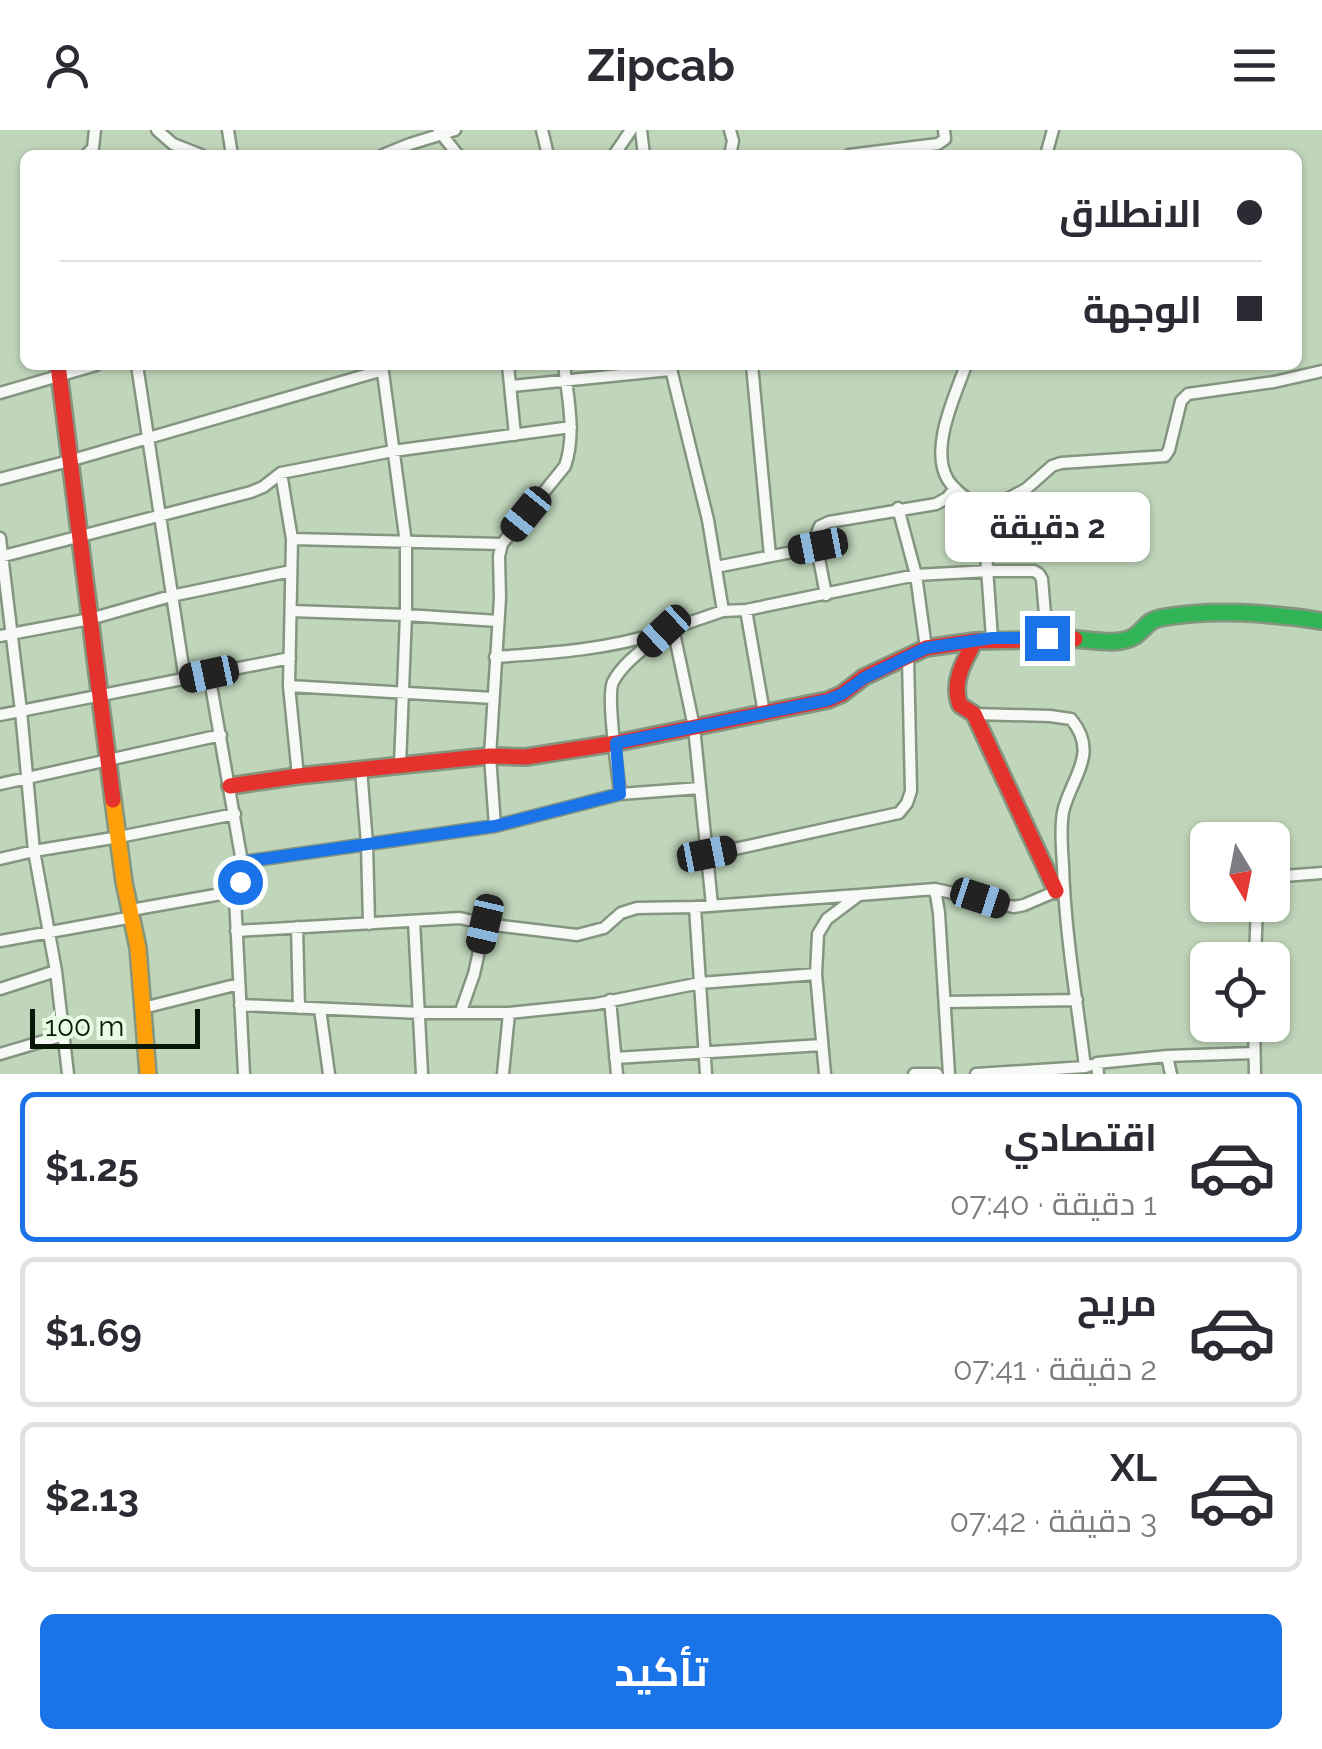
<!DOCTYPE html>
<html lang="ar">
<meta charset="utf-8">
<style>
body{margin:0;font-family:Raleway,Cairo,sans-serif;background:#f2f2f3;color:#2b2b33;direction:rtl;height:100vh;display:flex;flex-direction:column;font-size:38px;white-space:nowrap}
*{box-sizing:border-box;margin:0}
p{font-size:32px;color:#7c7c81}
.icon{flex:none;width:55px;height:55px;fill:none;stroke:currentColor;stroke-width:2;stroke-linecap:round;stroke-linejoin:round}
.map{position:relative;height:944px;overflow:hidden;direction:ltr}
.side{display:flex;flex-direction:column;background:#fff;flex:1}
.side>*{flex:none}
.banner{position:absolute;left:20px;top:20px;width:1282px;height:220px;border-radius:15px;box-shadow:0 2px 8px #0004;direction:rtl;display:grid;align-content:center;height:220px;padding:0 40px;background:#fff}
.needle{width:65px;rotate:170deg}
.tools{position:absolute;left:1190px;top:692px;display:grid;gap:20px}
.tools a{display:grid;place-items:center;width:100px;height:100px;border-radius:15px;background:#fff;box-shadow:0 2px 8px #0004;font-size:50px}
.scale{position:absolute;left:30px;bottom:25px;width:170px;box-sizing:border-box;padding-left:10px;border:5px solid #091706;border-top:0;font-size:28px;line-height:35px;white-space:nowrap;color:#091706;-webkit-text-stroke:8px #e8fce3;paint-order:stroke}
.end{position:absolute;width:45px;height:45px;margin:-22px;border:12px solid #1a73e8;background:#fff;box-shadow:0 0 0 5px #fff}
.from{border-radius:50%}
.bubble{position:absolute;height:70px;border-radius:15px;background:#fff;box-shadow:0 2px 8px #0004;font-size:32px;font-weight:700;line-height:70px;text-align:center;direction:rtl}
.car{position:absolute;width:30px;height:60px;margin:-30px -15px;border-radius:12px;box-shadow:0 0 8px 2px #0007;background:linear-gradient(#222 24%,#8ab4d8 0 40%,#222 0 76%,#8ab4d8 0 86%,#222 0)}
.banner b{display:flex;align-items:center;gap:35px;height:95px;font-size:38px}
.banner b+b{border-top:2px solid #e1e1e2}
.banner i{width:25px;height:25px;background:#2b2b33}
ul{padding:18px 0 0;list-style:none}
li{display:flex;align-items:center;gap:30px;height:150px;margin:0 20px 15px;padding:0 20px;border:5px solid #e1e1e2;border-radius:15px}
li div{flex:1}
li b{display:block;font-size:38px}
li em{font-style:normal;font-weight:700}
li.current{border-color:#1a73e8}
li>.icon{width:90px;height:90px;stroke-width:1.5}
.cta{display:flex;gap:20px;margin-top:auto;padding:20px 40px}
.cta a{flex:1;height:115px;border-radius:15px;background:#1a73e8;color:#fff;font-size:40px;font-weight:700;line-height:115px;text-align:center}
header{display:flex;justify-content:space-between;align-items:center;height:130px;padding:0 40px;background:#fff;font-size:45px;font-weight:700}
.map>svg:first-child{display:block}
.lines{fill:none;stroke-linecap:round;stroke-linejoin:round}
.street-casing{stroke:#849580;stroke-width:15}
.fast-casing{stroke:#849580;stroke-width:20}
.slow-casing{stroke:#849580;stroke-width:20}
.jam-casing{stroke:#849580;stroke-width:20}
.street{stroke:#f6f9f5;stroke-width:10}
.fast{stroke:#30b455;stroke-width:15}
.slow{stroke:#ff9f0a;stroke-width:15}
.jam{stroke:#e5322d;stroke-width:15}
.route{stroke:#1a73e8;stroke-width:12}
</style>
<header><svg class="icon" aria-label="menu" viewBox="0 0 24 24"><path d="M4 6h16M4 12h16M4 18h16"/></svg>Zipcab<svg class="icon" aria-label="person" viewBox="0 0 24 24"><circle cx="12" cy="8" r="4"/><path d="M4 21q1-7 8-7t8 7"/></svg></header>
<div class="map">
<svg width="1322" height="944" viewBox="0 0 1322 944">
<rect width="100%" height="100%" fill="#c0d6bb"/>
<g class="lines">
<defs>
<path id="street" d="M157,0L173,14L201,25
M228,0L232,25
M542,0L548,25
M641,0L644,25
M730,0L733,11L730,25
M439,1L458,25
M86,25L93,18L95,0
M383,25L410,14L455,0
M614,25L631,0
M849,25L938,14L945,9L944,0
M1046,25L1053,0
M137,235L185,550
M382,235L406,413V485L400,635
M508,235L515,305
M670,235L708,390L723,481
M752,235L770,426
M966,235C955,266 929,319 948,350C956,363 972,371 983,382L992,508
M512,256L670,240
M0,263L96,235
M281,343L292,409L289,556L298,646
M0,349L69,331L383,240
M898,378L916,445L926,518
M983,382L1026,359L1052,336L1061,333L1165,326L1169,320L1181,271L1188,264L1274,252L1322,241
M0,408L21,581L34,721L119,707L235,684
M292,409L502,414
M0,427L251,362L263,357L281,343L393,321L571,297
M716,437L818,417
M826,465L815,408L820,396L829,392L936,374L947,368L955,358
M746,480L764,583
M291,481L406,485L498,491
M0,506L90,489L171,466L291,441
M495,527C550,523 605,520 658,503
M209,544L242,732L240,756L235,768L244,944
M289,556L493,568
M974,584L1050,586L1071,589C1100,624 1071,647 1063,682C1060,699 1062,719 1063,736C1065,803 1077,871 1085,937
M0,585L290,528
M361,639L367,714L369,794
M0,654L221,605
M620,664C618,643 606,566 613,552C623,532 648,516 665,501
M495,696L490,626L500,468L499,426L502,414L565,336C576,305 568,268 564,235
M707,725L899,683L907,673L911,661L908,527
M0,729L34,721L56,841
M242,732L495,696L620,664L700,658
M1272,747L1322,743
M935,759L939,783L949,944
M712,775L694,597L673,498L723,481L746,480L916,445L989,441H1034L1039,444L1042,449L1047,508
M695,777L706,944
M131,780L238,761
M414,791L422,944
M297,797L299,878
M236,801L460,788L485,794
M0,811L133,787
M1255,830L1257,775
M0,859L56,841L68,944
M610,870L617,944
M945,872L1077,870
M240,875L421,883H509L596,874L700,853L816,844
M143,878L239,854
M320,879L329,944
M461,881L474,844L485,794L577,805L604,798L621,783L637,778L695,777L859,765
M1254,895L1255,944
M0,924L64,905
M1167,926L1171,944
M615,928L822,915
M503,944L509,883
M825,944L816,844L818,804L827,789L859,765L935,759L1014,777L1024,775L1059,760
M914,944H937
M976,944L1085,937L1091,935
M1098,944L1097,933L1167,926L1253,923"/>
<path id="fast" d="M1075,509C1093,510 1120,516 1135,506C1145,499 1148,490 1160,488C1214,478 1268,483 1322,491"/>
<path id="slow" d="M113,670L124,752L138,818L148,944"/>
<path id="jam" d="M58,235L113,670
M230,656L298,646L490,626L526,627L616,613L828,570L842,564L864,547L926,518L975,511
M1056,761L974,584L960,575C951,553 964,531 975,511L1075,509"/>
</defs>
<use href="#street" class="street-casing"/>
<use href="#fast" class="fast-casing"/>
<use href="#slow" class="slow-casing"/>
<use href="#jam" class="jam-casing"/>
<use href="#street" class="street"/>
<use href="#fast" class="fast"/>
<use href="#slow" class="slow"/>
<use href="#jam" class="jam"/>
</g>
<g class="lines">
<path class="route" d="M240,752L242,732L495,696L620,664L616,613L828,570L842,564L864,548L926,518L992,508H1047"/>
</g>
</svg>
<div class="tools">
<a><svg class="needle" viewBox="-14 -14 28 28"><path d="M0-13l5 13h-10z" fill="#e53935"/><path d="M0 13l5-13h-10z" fill="#7c7c81"/></svg></a>
<a><svg class="icon" aria-label="locate" viewBox="0 0 24 24"><circle cx="12" cy="12" r="6"/><path d="M12 2v4M12 18v4M2 12h4M18 12h4"/></svg></a>
</div>
<div class="scale">100 m</div>
<i class="end from" style="left:240px;top:752px"></i>
<i class="end" style="left:1047px;top:508px"></i>
<div class="bubble" style="left:945px;top:362px;width:205px">2 دقيقة</div>
<i class="car" style="left:526px;top:384px;rotate:219deg"></i>
<i class="car" style="left:818px;top:416px;rotate:259deg"></i>
<i class="car" style="left:664px;top:501px;rotate:227deg"></i>
<i class="car" style="left:209px;top:544px;rotate:258deg"></i>
<i class="car" style="left:707px;top:724px;rotate:79deg"></i>
<i class="car" style="left:980px;top:768px;rotate:108deg"></i>
<i class="car" style="left:485px;top:794px;rotate:193deg"></i>
<div class="banner">
<b><i class="from"></i>الانطلاق</b>
<b><i></i>الوجهة</b>
</div>
</div>
<section class="side">
<ul>
<li class="current"><svg class="icon" aria-label="car" viewBox="0 0 24 24"><path d="M5 17H2v-5l4-1 3-4h7l3 4 3 1v5h-3M9 17h6M6 11h13"/><circle cx="7" cy="17" r="2"/><circle cx="17" cy="17" r="2"/></svg><div><b>اقتصادي</b><p>1 دقيقة · 07:40</p></div><em>$1.25</em></li>
<li><svg class="icon" aria-label="car" viewBox="0 0 24 24"><path d="M5 17H2v-5l4-1 3-4h7l3 4 3 1v5h-3M9 17h6M6 11h13"/><circle cx="7" cy="17" r="2"/><circle cx="17" cy="17" r="2"/></svg><div><b>مريح</b><p>2 دقيقة · 07:41</p></div><em>$1.69</em></li>
<li><svg class="icon" aria-label="car" viewBox="0 0 24 24"><path d="M5 17H2v-5l4-1 3-4h7l3 4 3 1v5h-3M9 17h6M6 11h13"/><circle cx="7" cy="17" r="2"/><circle cx="17" cy="17" r="2"/></svg><div><b>XL</b><p>3 دقيقة · 07:42</p></div><em>$2.13</em></li>
</ul>
<div class="cta"><a>تأكيد</a></div>
</section>
